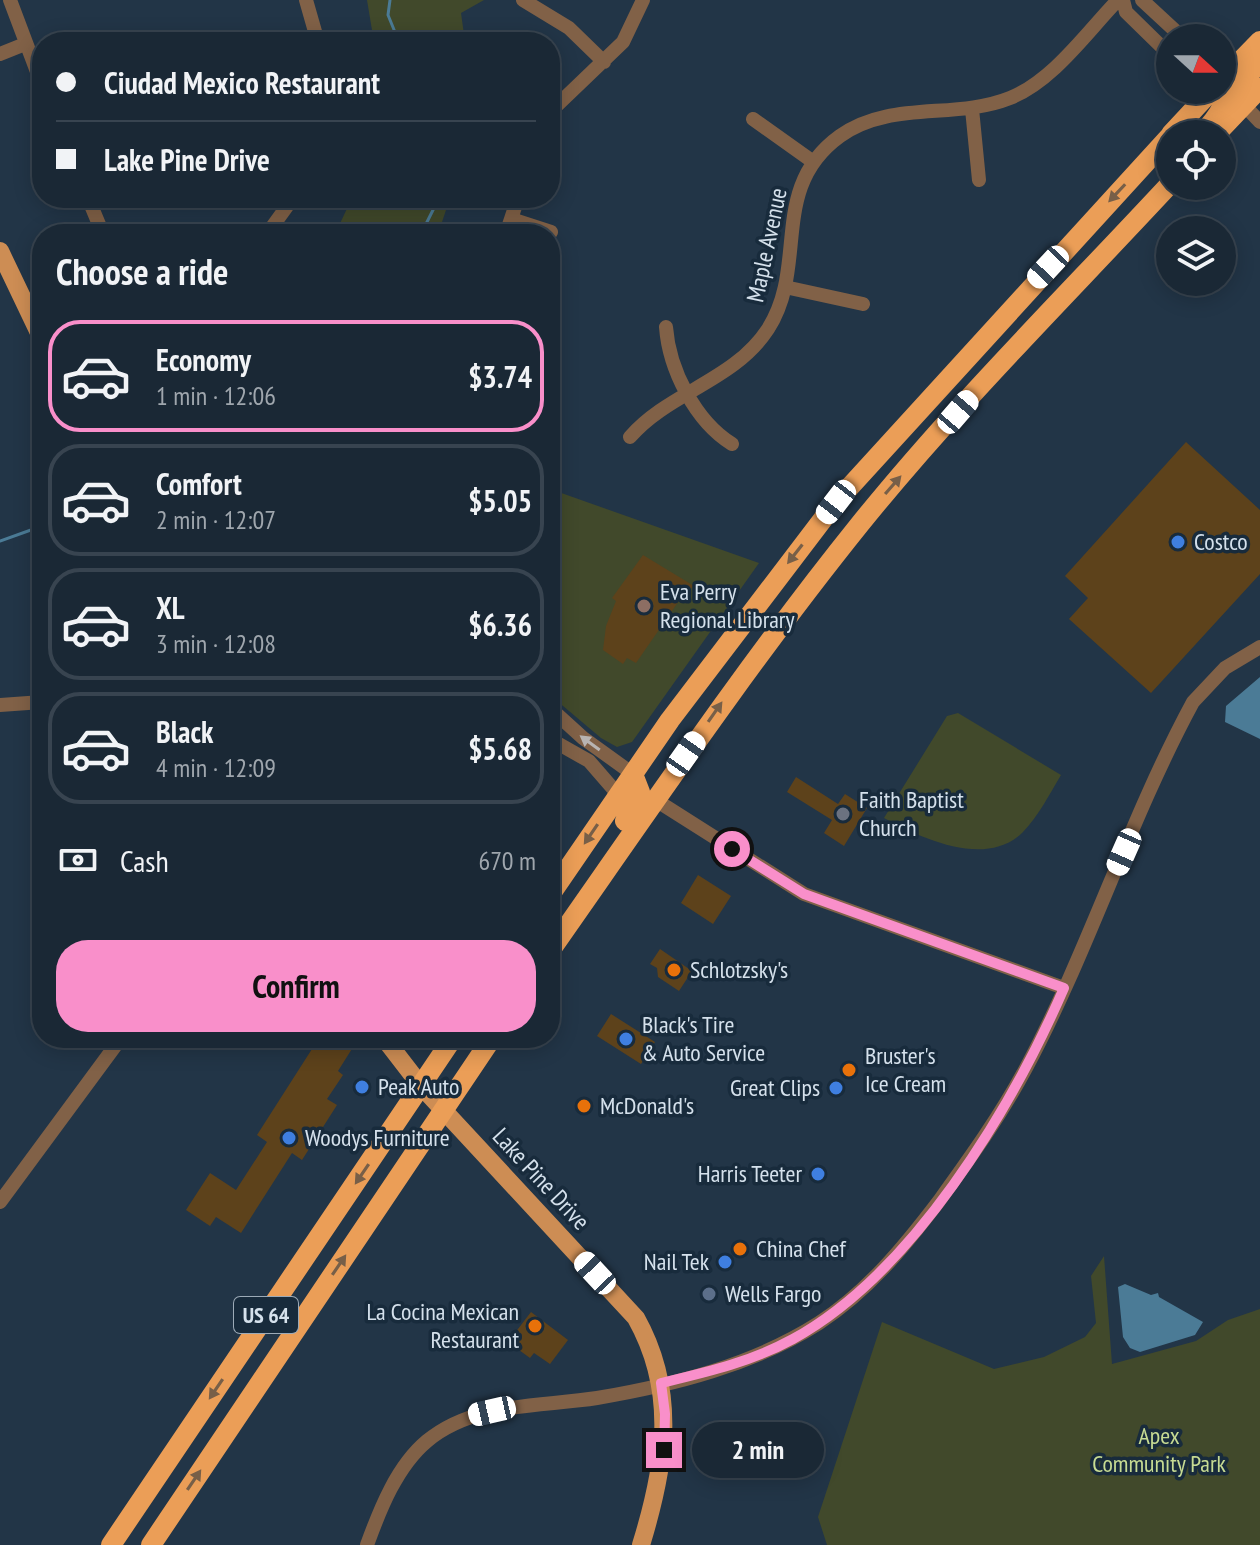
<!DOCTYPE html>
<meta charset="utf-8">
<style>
body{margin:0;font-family:"PT Sans Narrow",sans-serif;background:#23303d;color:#f1f3f6;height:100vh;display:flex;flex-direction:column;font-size:30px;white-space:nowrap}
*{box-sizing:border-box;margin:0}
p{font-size:26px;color:#9fa6ad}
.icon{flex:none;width:44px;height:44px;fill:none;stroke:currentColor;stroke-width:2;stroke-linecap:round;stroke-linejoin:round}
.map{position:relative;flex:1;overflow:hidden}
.drawer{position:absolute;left:32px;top:224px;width:528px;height:824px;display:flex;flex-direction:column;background:#1a2835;border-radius:32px;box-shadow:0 4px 20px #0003,0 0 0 2px #384450}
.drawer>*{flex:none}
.guide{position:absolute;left:32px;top:32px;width:528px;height:176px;border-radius:32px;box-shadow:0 4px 20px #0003,0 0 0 2px #384450;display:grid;align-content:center;height:176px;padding:0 24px;background:#1a2835}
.needle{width:52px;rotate:111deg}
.controls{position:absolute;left:1156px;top:24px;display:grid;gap:16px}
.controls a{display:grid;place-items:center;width:80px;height:80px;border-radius:50%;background:#1a2835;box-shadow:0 4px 20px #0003,0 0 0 2px #384450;font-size:40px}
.end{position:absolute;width:36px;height:36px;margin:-18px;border:10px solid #f98fca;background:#111;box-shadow:0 0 0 4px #111}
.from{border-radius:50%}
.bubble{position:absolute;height:56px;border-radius:28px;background:#1a2835;box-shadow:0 4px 20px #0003,0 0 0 2px #384450;font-size:26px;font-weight:800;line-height:56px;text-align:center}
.car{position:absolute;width:24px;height:48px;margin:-24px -12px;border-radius:10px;box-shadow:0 0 6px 2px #0007;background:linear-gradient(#fff 24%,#345 0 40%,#fff 0 76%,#345 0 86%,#fff 0)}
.guide b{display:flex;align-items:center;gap:28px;height:76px;font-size:30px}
.guide b+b{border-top:2px solid #384450}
.guide i{width:20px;height:20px;background:#f1f3f6}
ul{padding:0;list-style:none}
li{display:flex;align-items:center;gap:24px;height:112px;margin:0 16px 12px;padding:0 8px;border:4px solid #384450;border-radius:32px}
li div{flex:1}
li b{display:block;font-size:30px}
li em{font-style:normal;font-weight:800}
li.active{border-color:#f98fca}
li>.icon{width:72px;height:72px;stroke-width:1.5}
h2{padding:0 24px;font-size:36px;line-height:96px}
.pay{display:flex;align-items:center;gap:20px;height:88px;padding:0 24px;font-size:30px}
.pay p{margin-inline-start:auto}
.cta{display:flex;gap:16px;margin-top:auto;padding:16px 24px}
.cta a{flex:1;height:92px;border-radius:32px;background:#f98fca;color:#111;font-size:32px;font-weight:800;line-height:92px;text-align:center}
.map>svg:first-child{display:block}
.green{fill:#41492b}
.water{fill:#4b7b96}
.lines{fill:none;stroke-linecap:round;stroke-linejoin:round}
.stream{stroke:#4b7b96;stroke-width:3}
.building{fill:#5d421b}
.minor{stroke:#816147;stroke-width:14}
.major{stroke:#cd8d54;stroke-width:18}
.highway{stroke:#eb9e57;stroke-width:20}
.oneway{fill:#775f48}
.oneway2{fill:#b8b4b2}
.route{stroke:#f98fca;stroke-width:10}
.shop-dot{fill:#3f7fe0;stroke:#182b3c;stroke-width:3}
.education-dot{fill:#8d6e63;stroke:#182b3c;stroke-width:3}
.worship-dot{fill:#6b7280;stroke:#182b3c;stroke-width:3}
.food-dot{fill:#e8710a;stroke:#182b3c;stroke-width:3}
.service-dot{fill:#5c6f8a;stroke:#182b3c;stroke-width:3}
.labels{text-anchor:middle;stroke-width:7;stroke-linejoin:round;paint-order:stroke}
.shield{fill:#182b3c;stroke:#9caab7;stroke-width:2}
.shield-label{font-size:22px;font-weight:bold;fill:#d5e1ec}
.street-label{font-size:24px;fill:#d5e1ec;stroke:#182b3c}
.poi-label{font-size:24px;fill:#d5e1ec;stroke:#182b3c;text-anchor:start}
.park-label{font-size:24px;fill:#c7db93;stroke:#182b3c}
</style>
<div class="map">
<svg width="1260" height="1545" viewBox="0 0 1260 1545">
<rect width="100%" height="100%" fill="#223547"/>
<path class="green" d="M367,0H484L461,13L465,42H374Z
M352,198H450L438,234H335Z
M550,489L759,563L632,742L617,747L601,738L550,695Z
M958,713L1061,775C1049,795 1039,815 1023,832C986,869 921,838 884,818L947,716Z
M1104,1256L1112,1364L1196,1341L1228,1320L1260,1309V1545H827L818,1517L882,1322L994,1369L1044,1357L1085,1337L1096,1323L1091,1276Z"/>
<path class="water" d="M1260,677V739L1225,722L1226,706Z
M1125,1284L1151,1295L1158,1293L1159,1297L1203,1322L1195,1335L1140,1352L1130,1348L1123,1337L1118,1287Z"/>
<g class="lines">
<path class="stream" d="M390,0L388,15L399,42
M421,234L439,198
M0,541L42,526"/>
</g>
<path class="building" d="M1186,442L1260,510V574L1151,693L1069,619L1088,598L1065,576Z
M643,555L694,586L683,595L636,663L627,658L623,664L603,650L606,626L616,601L612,598Z
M796,777L838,804L845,794L867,808L844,846L824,833L832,820L787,792Z
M698,875L731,896L713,924L681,903Z
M660,949L692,971L679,991L658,977L657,968L650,964Z
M611,1014L655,1042L641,1064L597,1036Z
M319,1038H346L355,1044L338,1071L343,1075L327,1099L337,1105L302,1160L292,1153L241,1233L216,1217L210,1226L186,1210L210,1173L236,1190L267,1142L257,1135Z
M531,1312L568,1340L550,1364L534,1353L530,1358L508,1342Z"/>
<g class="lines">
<path class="minor" d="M10,0L42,85
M306,0L318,42
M523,0L569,28L604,62
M1123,0L1126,12L1170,55
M1142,0L1183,38
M0,54L25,44
M1244,105L1260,122
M972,109L979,180
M550,112L623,42L643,0
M753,119L812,161
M88,198L103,234
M511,219L551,232
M267,234L293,198
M506,234L518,198
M785,287L863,304
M666,327C669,369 695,421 732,444
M630,437C669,392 734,381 768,329C809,265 768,188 840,136C890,100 955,120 1010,98C1053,81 1087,32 1118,0
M0,705L42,702
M550,708L583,738L633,774
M550,739L589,761L615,791L613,802
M654,799L804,894L1064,988
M0,1202L121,1038
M367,1545C380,1509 397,1466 427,1441C474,1402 539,1407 597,1398C674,1385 753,1365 819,1323C868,1291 904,1247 939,1201C970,1158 1001,1115 1026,1068C1089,950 1129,820 1193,702L1225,668L1260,647"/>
<path class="major" d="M0,251L42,339
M384,1038L421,1086L636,1318C678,1393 665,1467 641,1545"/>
<path class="highway" d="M1222,80L1260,41
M1244,105L1238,90L1260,60
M1219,131L1260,88
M1171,134L1212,90
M1202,134C1220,114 1228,104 1225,77
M625,821L640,792L633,774
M550,895L670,720L836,502L1170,136
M550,951C651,807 749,662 860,524C956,405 1066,296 1170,184
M111,1545L453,1038
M151,1545L492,1038"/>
</g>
<defs><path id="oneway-solid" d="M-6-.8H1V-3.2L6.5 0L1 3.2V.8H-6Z" transform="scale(2)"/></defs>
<g class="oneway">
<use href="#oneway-solid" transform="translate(1117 193) rotate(133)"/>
<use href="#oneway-solid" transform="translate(893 485) rotate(-49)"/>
<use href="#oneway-solid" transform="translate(795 554) rotate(128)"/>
<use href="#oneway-solid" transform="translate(715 712) rotate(-55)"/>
<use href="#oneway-solid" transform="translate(591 834) rotate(124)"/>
<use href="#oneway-solid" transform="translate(362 1174) rotate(124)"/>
<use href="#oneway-solid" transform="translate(339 1265) rotate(-56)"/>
<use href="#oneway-solid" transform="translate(216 1389) rotate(124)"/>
<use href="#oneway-solid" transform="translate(194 1480) rotate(-56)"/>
</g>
<use class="oneway2" href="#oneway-solid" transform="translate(590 743) rotate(-144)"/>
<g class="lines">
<path class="route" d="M664,1450L665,1414L661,1383C707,1372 751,1362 793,1339C912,1274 1011,1110 1064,988L804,894L732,849"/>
</g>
<g class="shop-dot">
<circle cx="1178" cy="542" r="8"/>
<circle cx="626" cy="1039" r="8"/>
<circle cx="362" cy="1087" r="8"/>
<circle cx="836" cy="1088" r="8"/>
<circle cx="289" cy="1138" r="8"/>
<circle cx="818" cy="1174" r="8"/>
<circle cx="725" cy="1262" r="8"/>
</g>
<circle class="education-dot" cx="644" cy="606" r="8"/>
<circle class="worship-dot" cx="843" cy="814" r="8"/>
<g class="food-dot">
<circle cx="674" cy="970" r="8"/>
<circle cx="849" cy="1070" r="8"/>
<circle cx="584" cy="1106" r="8"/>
<circle cx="740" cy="1249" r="8"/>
<circle cx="535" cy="1326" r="8"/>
</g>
<circle class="service-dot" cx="709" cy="1294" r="8"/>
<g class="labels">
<rect class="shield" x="234" y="1297" width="64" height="36" rx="6"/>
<g class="shield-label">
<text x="266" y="1323">US 64</text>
</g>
<g class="street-label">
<text transform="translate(767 245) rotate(-78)" y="8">Maple Avenue</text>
<text transform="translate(541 1179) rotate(47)" y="8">Lake Pine Drive</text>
</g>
<g class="poi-label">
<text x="1194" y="550">Costco</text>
<text x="660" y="600">Eva Perry<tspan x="660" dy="28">Regional Library</tspan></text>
<text x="859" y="808">Faith Baptist<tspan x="859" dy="28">Church</tspan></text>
<text x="690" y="978">Schlotzsky's</text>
<text x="642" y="1033">Black's Tire<tspan x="642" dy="28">&amp; Auto Service</tspan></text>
<text x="865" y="1064">Bruster's<tspan x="865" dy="28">Ice Cream</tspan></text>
<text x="378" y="1095">Peak Auto</text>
<text x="820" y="1096" text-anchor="end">Great Clips</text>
<text x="600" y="1114">McDonald's</text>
<text x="305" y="1146">Woodys Furniture</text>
<text x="802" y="1182" text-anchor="end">Harris Teeter</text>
<text x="756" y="1257">China Chef</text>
<text x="709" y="1270" text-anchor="end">Nail Tek</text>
<text x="725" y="1302">Wells Fargo</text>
<text x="519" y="1320" text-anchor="end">La Cocina Mexican<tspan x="519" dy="28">Restaurant</tspan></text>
</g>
<g class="park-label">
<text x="1159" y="1444">Apex<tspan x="1159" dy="28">Community Park</tspan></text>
</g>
</g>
</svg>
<div class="controls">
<a><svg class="needle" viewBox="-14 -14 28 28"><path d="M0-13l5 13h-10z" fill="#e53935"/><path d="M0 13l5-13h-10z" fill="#9fa6ad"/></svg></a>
<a><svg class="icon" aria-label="locate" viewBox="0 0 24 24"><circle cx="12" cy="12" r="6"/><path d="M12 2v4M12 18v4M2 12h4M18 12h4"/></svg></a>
<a><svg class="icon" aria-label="layers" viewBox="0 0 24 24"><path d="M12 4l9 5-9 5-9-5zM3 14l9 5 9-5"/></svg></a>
</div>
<i class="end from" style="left:732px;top:849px"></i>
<i class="end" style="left:664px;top:1450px"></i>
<div class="bubble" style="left:692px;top:1422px;width:132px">2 min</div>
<i class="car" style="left:1048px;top:267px;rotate:223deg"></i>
<i class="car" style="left:958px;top:412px;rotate:41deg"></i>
<i class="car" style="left:836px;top:502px;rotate:218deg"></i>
<i class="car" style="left:686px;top:754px;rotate:35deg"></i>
<i class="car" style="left:1124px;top:852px;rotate:204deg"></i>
<i class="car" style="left:595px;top:1273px;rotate:317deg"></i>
<i class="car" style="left:492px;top:1411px;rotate:257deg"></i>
<div class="guide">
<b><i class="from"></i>Ciudad Mexico Restaurant</b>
<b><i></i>Lake Pine Drive</b>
</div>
<section class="drawer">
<h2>Choose a ride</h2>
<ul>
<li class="active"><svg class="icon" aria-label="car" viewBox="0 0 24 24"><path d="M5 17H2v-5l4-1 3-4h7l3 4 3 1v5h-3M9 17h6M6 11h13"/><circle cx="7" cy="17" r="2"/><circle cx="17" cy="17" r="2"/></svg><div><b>Economy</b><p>1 min · 12:06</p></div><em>$3.74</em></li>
<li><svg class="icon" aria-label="car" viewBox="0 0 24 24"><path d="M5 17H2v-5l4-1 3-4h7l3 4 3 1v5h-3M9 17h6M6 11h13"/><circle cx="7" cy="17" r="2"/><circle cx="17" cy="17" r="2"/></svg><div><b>Comfort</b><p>2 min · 12:07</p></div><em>$5.05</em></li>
<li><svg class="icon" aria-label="car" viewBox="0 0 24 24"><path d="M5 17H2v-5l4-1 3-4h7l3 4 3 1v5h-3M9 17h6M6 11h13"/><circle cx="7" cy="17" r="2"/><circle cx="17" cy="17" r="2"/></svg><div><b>XL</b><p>3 min · 12:08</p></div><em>$6.36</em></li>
<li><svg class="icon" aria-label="car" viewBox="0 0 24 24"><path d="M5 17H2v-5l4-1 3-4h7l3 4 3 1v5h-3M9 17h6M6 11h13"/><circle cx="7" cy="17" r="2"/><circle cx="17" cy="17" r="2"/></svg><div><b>Black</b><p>4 min · 12:09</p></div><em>$5.68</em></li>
</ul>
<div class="pay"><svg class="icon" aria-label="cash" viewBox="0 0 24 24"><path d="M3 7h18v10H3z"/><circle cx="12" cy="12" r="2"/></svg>Cash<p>670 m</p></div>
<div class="cta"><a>Confirm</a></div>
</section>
</div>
